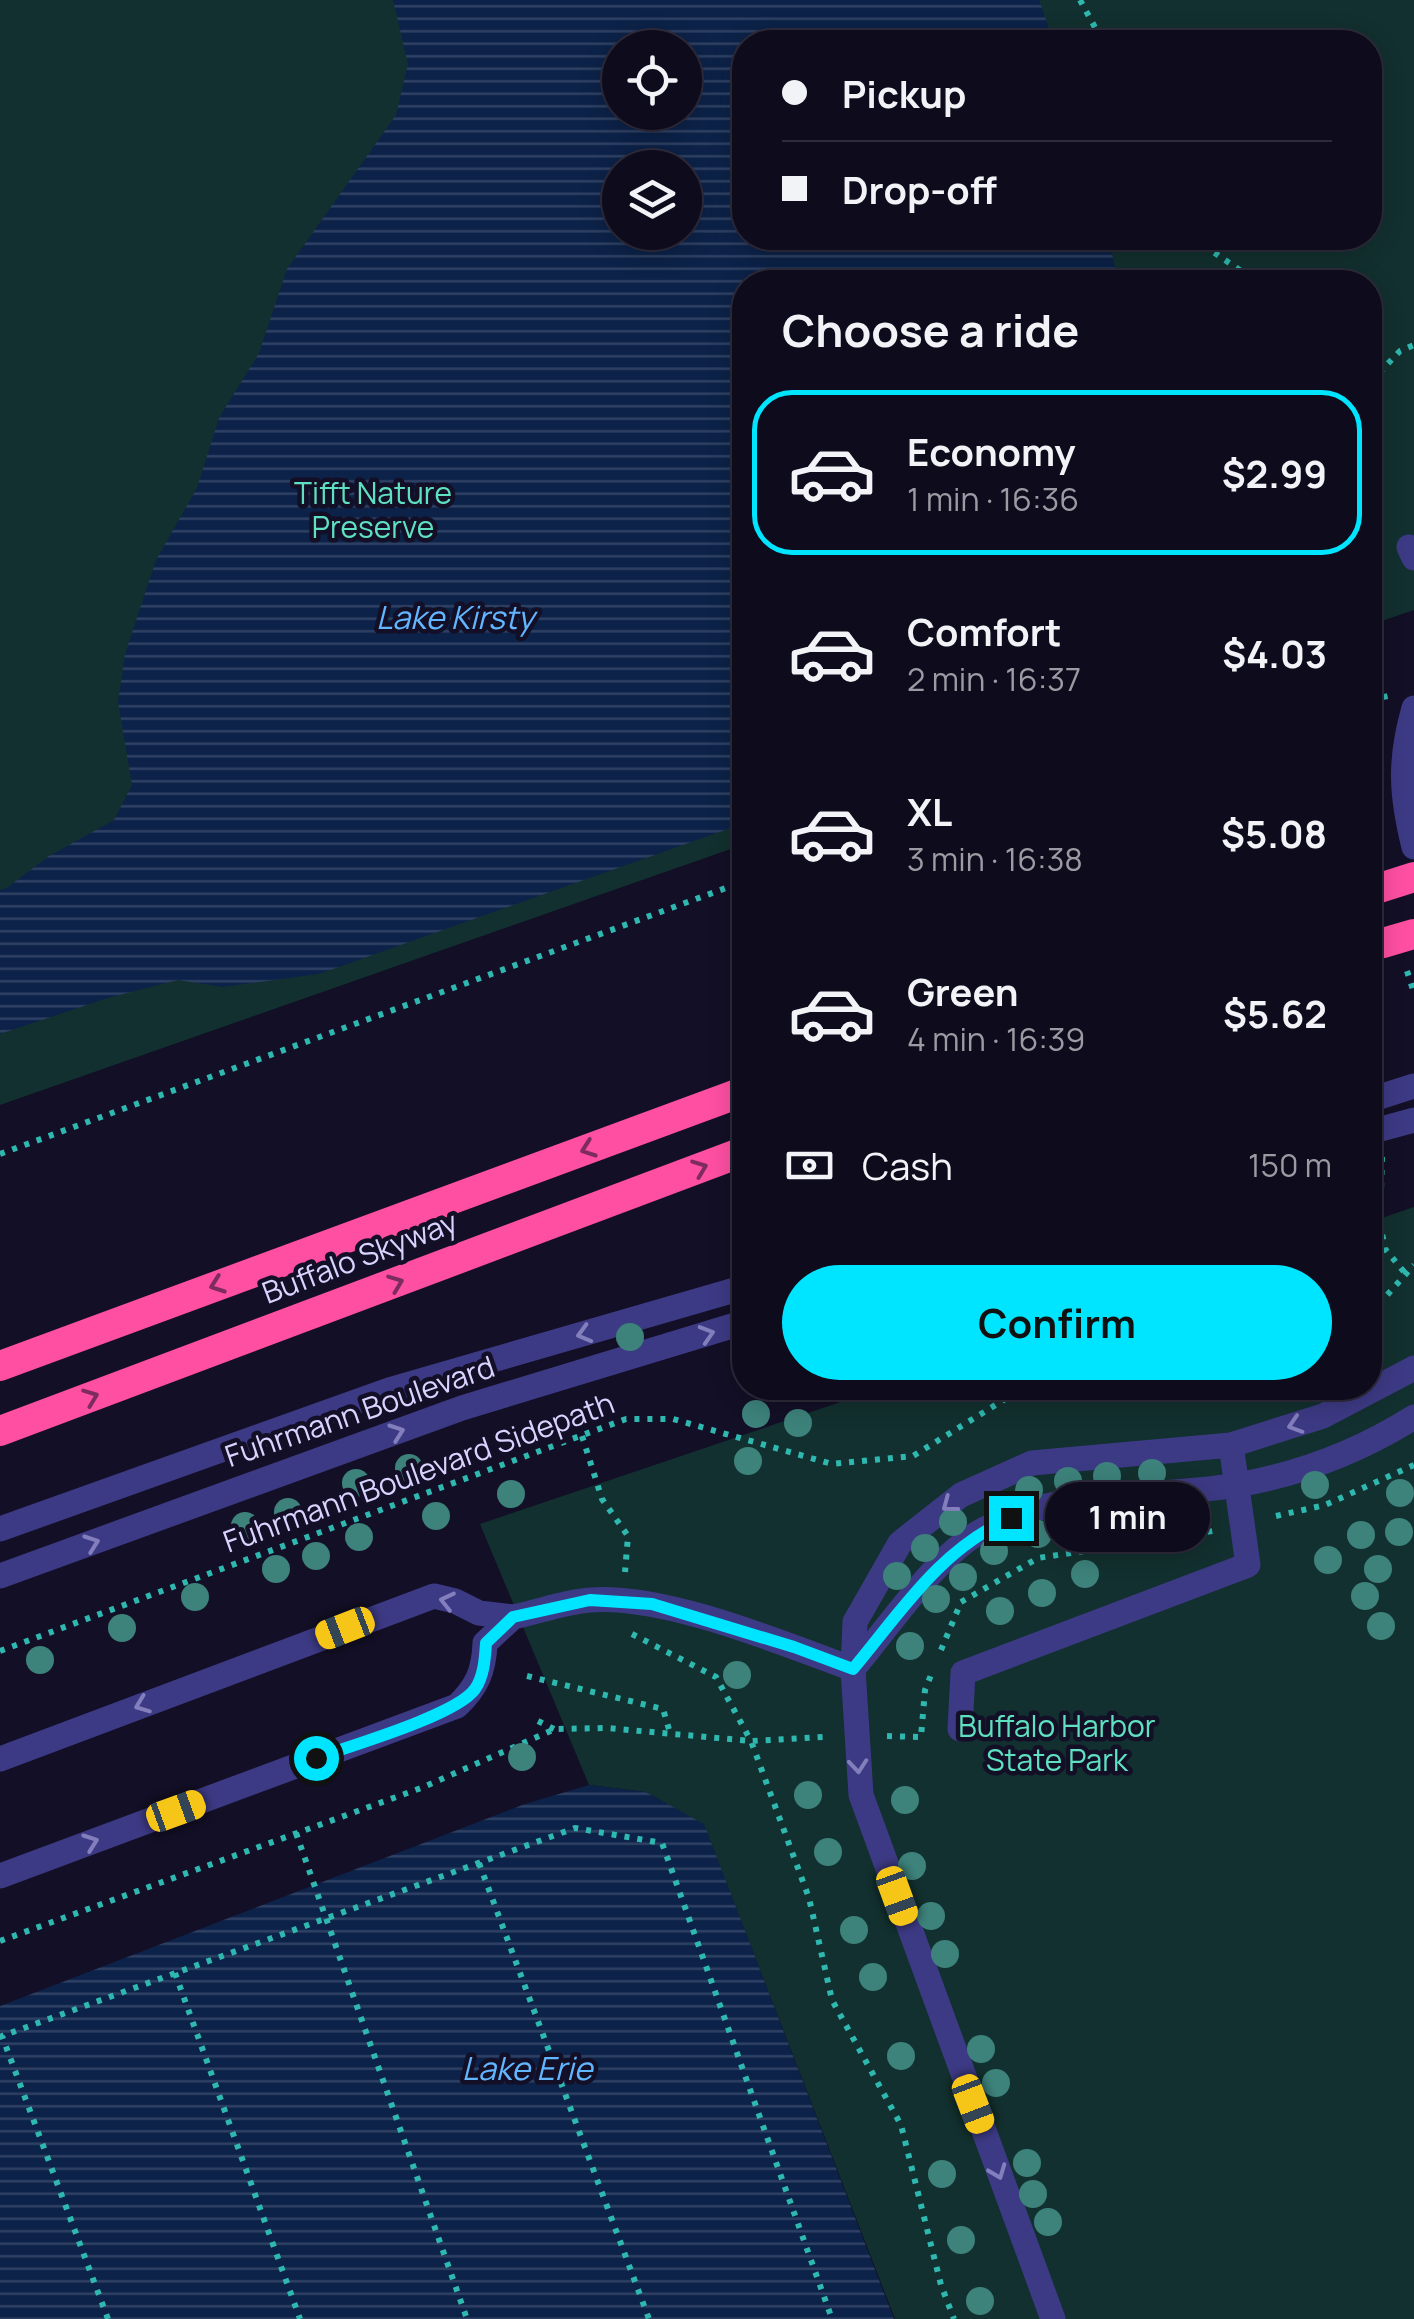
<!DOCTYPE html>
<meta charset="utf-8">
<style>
body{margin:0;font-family:Manrope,sans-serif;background:#171425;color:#f1f3f6;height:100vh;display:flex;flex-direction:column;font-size:38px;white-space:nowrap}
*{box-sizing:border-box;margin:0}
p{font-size:32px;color:#9b9ba3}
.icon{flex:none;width:55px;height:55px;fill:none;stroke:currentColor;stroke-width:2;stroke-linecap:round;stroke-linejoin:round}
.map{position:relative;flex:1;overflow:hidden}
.side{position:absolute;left:732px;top:270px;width:650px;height:1130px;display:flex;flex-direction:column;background:#0e0b1c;border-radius:40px;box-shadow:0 5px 25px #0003,0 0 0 2px #2e2b3b}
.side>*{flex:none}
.banner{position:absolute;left:732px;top:30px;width:650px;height:220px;border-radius:40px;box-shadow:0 5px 25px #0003,0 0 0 2px #2e2b3b;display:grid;align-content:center;height:220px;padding:0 50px;background:#0e0b1c}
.buttons{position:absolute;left:602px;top:30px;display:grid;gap:20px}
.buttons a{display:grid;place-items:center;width:100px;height:100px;border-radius:50%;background:#0e0b1c;box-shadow:0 5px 25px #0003,0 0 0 2px #2e2b3b;font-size:50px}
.end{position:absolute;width:45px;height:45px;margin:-22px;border:12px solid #00e5ff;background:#111;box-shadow:0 0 0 5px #111}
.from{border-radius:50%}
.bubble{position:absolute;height:70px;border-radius:35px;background:#0e0b1c;box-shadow:0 5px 25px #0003,0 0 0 2px #2e2b3b;font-size:32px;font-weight:700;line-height:70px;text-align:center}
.car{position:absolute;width:30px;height:60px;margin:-30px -15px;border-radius:12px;box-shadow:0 0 8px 2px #0007;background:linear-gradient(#f5c518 24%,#345 0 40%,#f5c518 0 76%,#345 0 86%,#f5c518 0)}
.banner b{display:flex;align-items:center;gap:35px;height:95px;font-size:38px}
.banner b+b{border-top:2px solid #2e2b3b}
.banner i{width:25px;height:25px;background:#f1f3f6}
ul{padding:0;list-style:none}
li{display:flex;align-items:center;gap:30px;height:165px;margin:0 20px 15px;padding:0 30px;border:5px solid transparent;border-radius:40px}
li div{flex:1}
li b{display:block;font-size:38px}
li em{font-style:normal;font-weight:700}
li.active{border-color:#00e5ff}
li>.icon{width:90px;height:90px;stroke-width:1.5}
h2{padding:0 50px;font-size:45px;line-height:120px}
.pay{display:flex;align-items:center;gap:25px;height:110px;padding:0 50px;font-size:38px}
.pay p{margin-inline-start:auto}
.primary-button{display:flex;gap:20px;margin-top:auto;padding:20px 50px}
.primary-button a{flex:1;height:115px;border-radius:60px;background:#00e5ff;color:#111;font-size:40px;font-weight:700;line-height:115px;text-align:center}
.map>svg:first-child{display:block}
.green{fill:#12302f;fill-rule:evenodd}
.water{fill:url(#water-rules);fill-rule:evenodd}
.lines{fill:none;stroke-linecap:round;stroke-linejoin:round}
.path{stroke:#2fb8b0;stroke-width:6;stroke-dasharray:5 8;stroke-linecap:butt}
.minor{stroke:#3d3a85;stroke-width:25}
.highway{stroke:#ff4fa3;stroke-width:30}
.highway-bridge{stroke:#ff4fa3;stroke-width:30}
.tree{fill:#3d827b}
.oneway{stroke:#7d2c5e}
.oneway2{stroke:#837fbc}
.route{stroke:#00e5ff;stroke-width:12}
.labels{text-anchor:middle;stroke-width:9;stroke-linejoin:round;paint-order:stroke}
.park-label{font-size:30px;fill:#5fe0c0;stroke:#130f26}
.street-label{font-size:30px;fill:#d9d4ff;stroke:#130f26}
.water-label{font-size:32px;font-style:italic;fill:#62b6ff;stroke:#130f26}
</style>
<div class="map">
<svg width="1414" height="2319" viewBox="0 0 1414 2319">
<defs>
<pattern id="water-rules" width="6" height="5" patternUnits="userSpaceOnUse" patternTransform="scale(2.5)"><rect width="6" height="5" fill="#0c2248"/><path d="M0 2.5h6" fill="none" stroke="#2f4163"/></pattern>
</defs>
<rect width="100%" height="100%" fill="#130f26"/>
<path class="green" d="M0,0H1414V610L1370,625V282H745V844L0,1105ZM745,42H1370V238H745ZM620,48H685V112H620ZM620,168H685V232H620Z
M1414,1207V2319H895L704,1825L646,1792L589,1785L480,1524L882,1388H1370V1222Z"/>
<path class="water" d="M393,0H1039L1054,42H745V238H1109L1118,282H745V823L319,974L223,987L178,980L108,998L0,1034V890L8,887L49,856L114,820L132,785L118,702L125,654L156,560L197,488L219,418L259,353L287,269L396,115L408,64ZM620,48H685V112H620ZM620,168H685V232H620Z
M589,1785L646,1792L704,1824L894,2319H0V2006L525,1804Z"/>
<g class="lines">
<path class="path" d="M1080,0L1103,42
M1193,238L1257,282
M1370,382L1400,351L1414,345
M1370,700L1388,696
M1407,971L1414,993
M0,1154L745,881
M1382,1157L1380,1222L1385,1249L1405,1273
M1370,1314L1414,1265
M582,1436L602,1499L628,1536L625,1572
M1276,1516L1325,1505L1414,1465
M632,1634L716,1677L751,1741L823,1737
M941,1650L961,1602L1038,1558L1213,1531
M0,1651L626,1419H673L832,1464L913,1456L1023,1388
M527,1676L663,1709L670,1733
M538,1721L554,1729
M887,1736L921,1737L925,1690L931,1675
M296,1833L467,2319
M479,1863L649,2319
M0,1941L421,1788L555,1729L607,1728L751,1741L809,1898L832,2000L901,2125L941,2285L954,2319
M175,1973L300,2319
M108,2319L2,2036L575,1828L662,1843L832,2319"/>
<path class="minor" d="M1409,547L1414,558
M1414,708C1399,760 1401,795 1414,847
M1370,1100L1414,1086
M1370,1132L1414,1120
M0,1529L389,1390L745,1287
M0,1576L462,1408L745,1322
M513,1617C538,1612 564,1602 590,1600C664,1594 782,1643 853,1669
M853,1669C888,1628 936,1555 983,1530C1063,1486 1150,1500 1237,1485C1300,1474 1360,1451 1414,1417
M960,1729L963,1673L1248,1565L1231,1445
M0,1759L434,1596L455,1601L479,1613L513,1617L485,1643C484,1671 477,1687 457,1706L0,1876
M1053,2319L861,1795L853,1669L855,1622L900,1543L961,1495L1032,1463L1231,1445L1323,1416L1414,1368"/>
<path class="highway" d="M0,1366L745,1091
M0,1431L745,1151"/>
<path class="highway-bridge" d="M1370,891L1414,877
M1383,943L1414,934"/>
</g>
<g class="tree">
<circle cx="630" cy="1337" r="14"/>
<circle cx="756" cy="1414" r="14"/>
<circle cx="798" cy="1423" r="14"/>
<circle cx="748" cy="1461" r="14"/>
<circle cx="409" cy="1468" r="14"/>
<circle cx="1152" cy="1473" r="14"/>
<circle cx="1107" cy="1476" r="14"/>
<circle cx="1068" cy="1481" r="14"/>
<circle cx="356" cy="1483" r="14"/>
<circle cx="1315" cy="1485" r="14"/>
<circle cx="1029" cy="1490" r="14"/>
<circle cx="1400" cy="1493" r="14"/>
<circle cx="511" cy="1494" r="14"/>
<circle cx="288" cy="1512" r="14"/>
<circle cx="436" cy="1516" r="14"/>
<circle cx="1108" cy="1520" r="14"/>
<circle cx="953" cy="1522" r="14"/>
<circle cx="1075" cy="1524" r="14"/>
<circle cx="245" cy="1526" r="14"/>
<circle cx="1399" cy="1532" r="14"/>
<circle cx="1038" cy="1534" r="14"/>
<circle cx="1361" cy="1535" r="14"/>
<circle cx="359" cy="1537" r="14"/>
<circle cx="925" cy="1548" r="14"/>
<circle cx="994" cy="1551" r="14"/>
<circle cx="316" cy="1556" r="14"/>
<circle cx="1328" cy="1560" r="14"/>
<circle cx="276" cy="1569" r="14"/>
<circle cx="1378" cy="1569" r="14"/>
<circle cx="1085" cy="1574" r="14"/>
<circle cx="897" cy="1576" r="14"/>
<circle cx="963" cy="1577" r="14"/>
<circle cx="1042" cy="1593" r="14"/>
<circle cx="1365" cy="1596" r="14"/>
<circle cx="195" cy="1597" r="14"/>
<circle cx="936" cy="1599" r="14"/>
<circle cx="1000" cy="1611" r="14"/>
<circle cx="1381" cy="1626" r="14"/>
<circle cx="122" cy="1628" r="14"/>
<circle cx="910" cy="1646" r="14"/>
<circle cx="40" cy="1660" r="14"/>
<circle cx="737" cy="1675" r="14"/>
<circle cx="522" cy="1757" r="14"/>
<circle cx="808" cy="1795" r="14"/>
<circle cx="905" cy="1800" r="14"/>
<circle cx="828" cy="1852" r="14"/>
<circle cx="912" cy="1866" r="14"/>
<circle cx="931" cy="1916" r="14"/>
<circle cx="854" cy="1930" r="14"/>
<circle cx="945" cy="1954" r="14"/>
<circle cx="873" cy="1977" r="14"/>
<circle cx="981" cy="2049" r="14"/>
<circle cx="901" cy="2056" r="14"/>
<circle cx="996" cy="2083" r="14"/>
<circle cx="1027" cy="2163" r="14"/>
<circle cx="942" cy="2174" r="14"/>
<circle cx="1033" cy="2194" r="14"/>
<circle cx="1048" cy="2222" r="14"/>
<circle cx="961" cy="2240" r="14"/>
<circle cx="980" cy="2301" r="14"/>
</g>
<defs><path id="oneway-chevron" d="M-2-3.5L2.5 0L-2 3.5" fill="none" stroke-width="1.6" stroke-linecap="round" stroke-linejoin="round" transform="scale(2.5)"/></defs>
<g class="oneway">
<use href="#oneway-chevron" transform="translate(588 1149) rotate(160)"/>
<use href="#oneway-chevron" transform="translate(700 1168) rotate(-21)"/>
<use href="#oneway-chevron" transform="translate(396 1283) rotate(-21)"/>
<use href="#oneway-chevron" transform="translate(217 1285) rotate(160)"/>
<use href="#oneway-chevron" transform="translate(91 1397) rotate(-21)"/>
</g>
<g class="oneway2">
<use href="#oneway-chevron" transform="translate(584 1334) rotate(164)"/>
<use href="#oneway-chevron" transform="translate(707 1334) rotate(-17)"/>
<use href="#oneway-chevron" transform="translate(1295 1425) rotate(162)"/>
<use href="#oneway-chevron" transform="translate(397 1432) rotate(-20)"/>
<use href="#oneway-chevron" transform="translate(949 1505) rotate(143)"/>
<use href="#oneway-chevron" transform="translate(92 1543) rotate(-20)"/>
<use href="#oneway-chevron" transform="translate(447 1601) rotate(-167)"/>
<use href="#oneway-chevron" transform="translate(142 1705) rotate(159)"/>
<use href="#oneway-chevron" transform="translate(858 1766) rotate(85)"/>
<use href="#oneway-chevron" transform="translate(91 1842) rotate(-20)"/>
<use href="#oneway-chevron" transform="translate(998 2172) rotate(69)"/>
</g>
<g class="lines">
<path class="route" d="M316,1758C350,1746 457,1715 475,1689C484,1676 485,1658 486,1643L513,1617L590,1600L652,1604L794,1647L853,1669C900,1613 941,1548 1011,1518"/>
</g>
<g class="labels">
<g class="park-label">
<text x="373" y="504">Tifft Nature<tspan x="373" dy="34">Preserve</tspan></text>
<text x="1057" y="1737">Buffalo Harbor<tspan x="1057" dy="34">State Park</tspan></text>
</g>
<g class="street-label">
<text transform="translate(360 1258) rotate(-21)" y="10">Buffalo Skyway</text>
<text transform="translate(360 1412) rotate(-19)" y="10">Fuhrmann Boulevard</text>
<text transform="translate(419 1473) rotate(-20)" y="10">Fuhrmann Boulevard Sidepath</text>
</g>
<g class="water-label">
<text x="455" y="629">Lake Kirsty</text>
<text x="527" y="2080">Lake Erie</text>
</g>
</g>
</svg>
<div class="buttons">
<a><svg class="icon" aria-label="locate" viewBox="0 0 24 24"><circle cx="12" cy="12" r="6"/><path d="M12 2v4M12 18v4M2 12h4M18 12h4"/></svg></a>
<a><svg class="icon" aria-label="layers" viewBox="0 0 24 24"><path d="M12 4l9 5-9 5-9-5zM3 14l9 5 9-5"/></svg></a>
</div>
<i class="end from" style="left:316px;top:1758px"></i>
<i class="end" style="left:1011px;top:1518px"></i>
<div class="bubble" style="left:1045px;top:1482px;width:165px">1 min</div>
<i class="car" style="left:345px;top:1628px;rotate:249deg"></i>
<i class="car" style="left:176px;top:1811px;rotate:70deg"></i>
<i class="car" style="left:897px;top:1896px;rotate:160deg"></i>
<i class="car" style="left:973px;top:2104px;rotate:159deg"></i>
<div class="banner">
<b><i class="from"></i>Pickup</b>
<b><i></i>Drop-off</b>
</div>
<section class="side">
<h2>Choose a ride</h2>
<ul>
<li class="active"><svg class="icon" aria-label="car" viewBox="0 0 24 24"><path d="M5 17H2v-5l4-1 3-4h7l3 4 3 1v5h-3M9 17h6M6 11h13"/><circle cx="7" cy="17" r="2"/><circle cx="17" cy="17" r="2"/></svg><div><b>Economy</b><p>1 min · 16:36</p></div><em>$2.99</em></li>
<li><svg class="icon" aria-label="car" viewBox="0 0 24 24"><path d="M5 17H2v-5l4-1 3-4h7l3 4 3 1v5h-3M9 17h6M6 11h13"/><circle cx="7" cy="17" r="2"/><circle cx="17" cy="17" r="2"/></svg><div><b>Comfort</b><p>2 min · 16:37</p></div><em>$4.03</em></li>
<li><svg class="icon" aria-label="car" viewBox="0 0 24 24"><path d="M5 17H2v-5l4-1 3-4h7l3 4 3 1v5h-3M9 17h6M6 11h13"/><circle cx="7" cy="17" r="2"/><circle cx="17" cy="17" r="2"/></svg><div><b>XL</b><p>3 min · 16:38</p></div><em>$5.08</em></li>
<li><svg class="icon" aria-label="car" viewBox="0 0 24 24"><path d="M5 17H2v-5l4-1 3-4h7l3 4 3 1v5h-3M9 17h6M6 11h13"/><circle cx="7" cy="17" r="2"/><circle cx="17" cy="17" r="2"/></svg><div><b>Green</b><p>4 min · 16:39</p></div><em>$5.62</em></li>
</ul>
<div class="pay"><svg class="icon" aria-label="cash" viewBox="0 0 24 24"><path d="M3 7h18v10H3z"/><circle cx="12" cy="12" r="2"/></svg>Cash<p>150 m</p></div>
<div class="primary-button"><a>Confirm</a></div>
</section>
</div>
